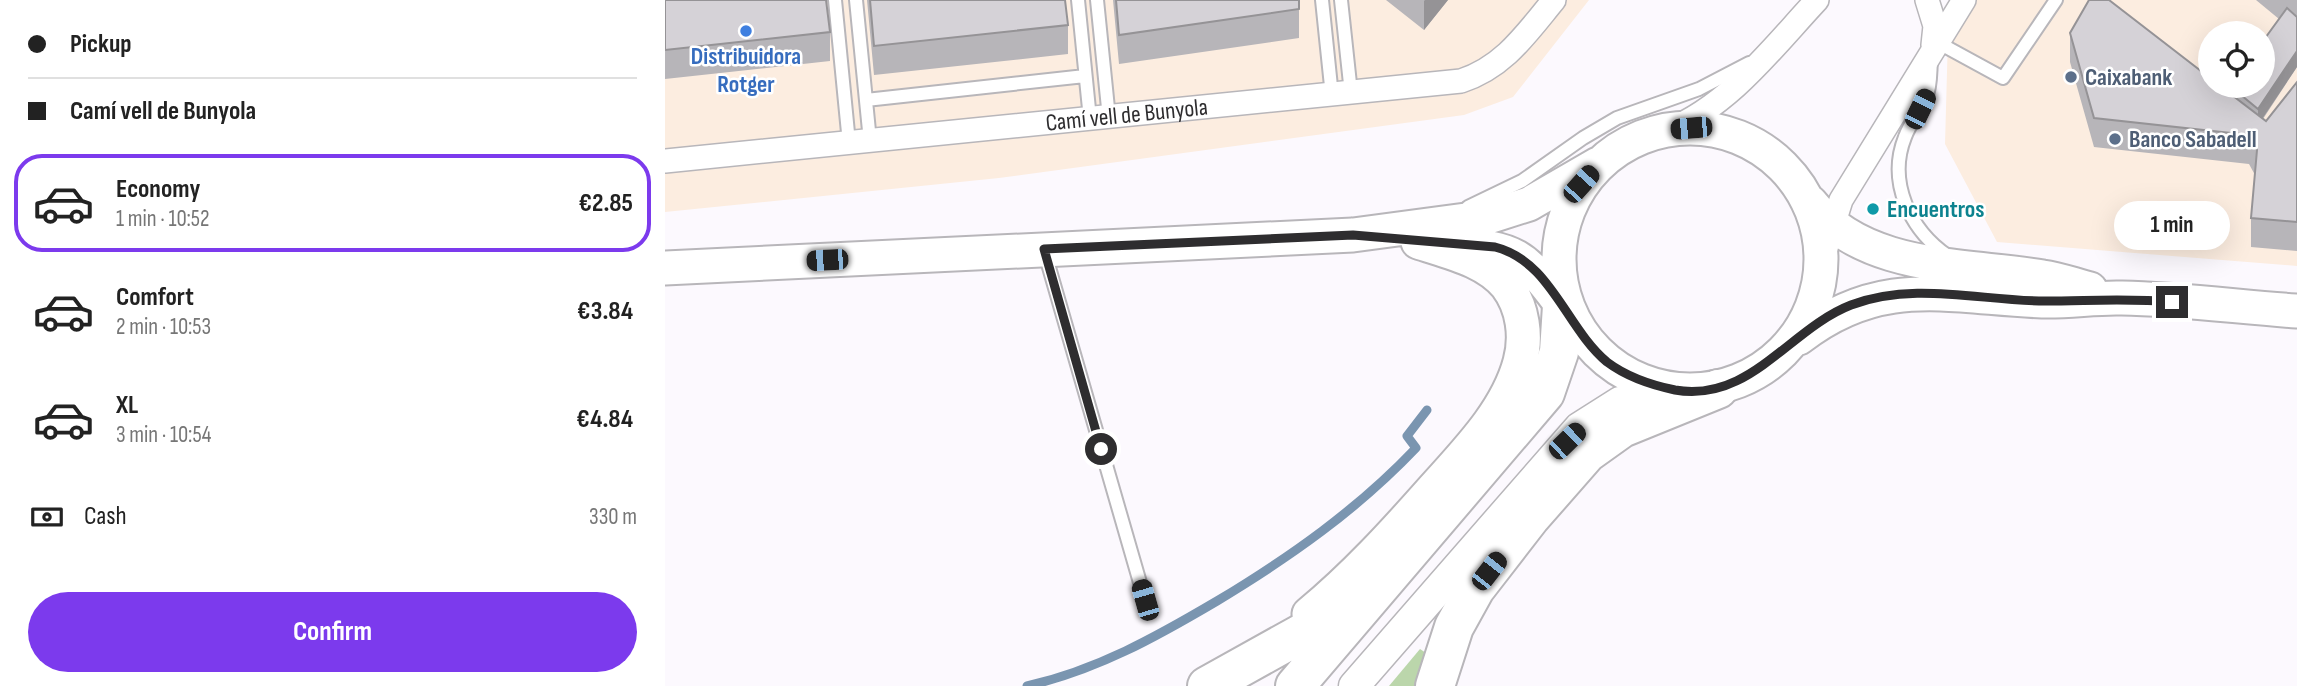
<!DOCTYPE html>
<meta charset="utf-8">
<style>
body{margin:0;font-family:"Sofia Sans Condensed",sans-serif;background:#f6f6f6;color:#222;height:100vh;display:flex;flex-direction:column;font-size:26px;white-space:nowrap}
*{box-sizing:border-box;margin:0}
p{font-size:23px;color:#767676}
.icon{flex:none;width:38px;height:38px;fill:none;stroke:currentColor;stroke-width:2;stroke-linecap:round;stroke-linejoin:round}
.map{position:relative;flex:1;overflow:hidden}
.panel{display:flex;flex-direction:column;background:#fff;width:665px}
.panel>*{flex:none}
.guide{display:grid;align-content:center;height:154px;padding:0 28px;background:#fff}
.fabs{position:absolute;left:1533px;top:21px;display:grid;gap:14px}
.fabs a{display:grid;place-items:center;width:77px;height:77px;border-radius:50%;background:#fff;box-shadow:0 7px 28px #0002;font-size:35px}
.end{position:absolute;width:32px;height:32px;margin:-16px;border:9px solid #2e2d2f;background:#fff;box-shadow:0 0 0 4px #fff}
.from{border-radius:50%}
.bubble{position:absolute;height:49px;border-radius:24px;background:#fff;box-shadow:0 7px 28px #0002;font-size:23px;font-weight:700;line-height:49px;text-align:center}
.car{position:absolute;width:21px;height:42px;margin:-21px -10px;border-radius:9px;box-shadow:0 0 5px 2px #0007;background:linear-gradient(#222 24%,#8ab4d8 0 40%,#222 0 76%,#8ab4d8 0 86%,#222 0)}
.guide b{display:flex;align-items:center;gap:24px;height:66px;font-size:26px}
.guide b+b{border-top:2px solid #e0e0e0}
.guide i{width:18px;height:18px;background:#222}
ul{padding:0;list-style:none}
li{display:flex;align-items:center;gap:21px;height:98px;margin:0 14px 10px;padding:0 14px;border:4px solid transparent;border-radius:28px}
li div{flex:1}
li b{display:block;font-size:26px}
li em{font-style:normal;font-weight:700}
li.selected{border-color:#7c3aed}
li>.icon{width:63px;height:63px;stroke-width:1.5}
.pay{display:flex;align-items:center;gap:18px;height:77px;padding:0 28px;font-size:26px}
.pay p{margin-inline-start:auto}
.action{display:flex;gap:14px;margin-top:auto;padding:14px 28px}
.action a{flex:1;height:80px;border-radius:42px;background:#7c3aed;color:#fff;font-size:28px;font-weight:700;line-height:80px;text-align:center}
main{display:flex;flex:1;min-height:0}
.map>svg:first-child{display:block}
.industrial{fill:#fcede0;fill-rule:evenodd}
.green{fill:#bbd6ab}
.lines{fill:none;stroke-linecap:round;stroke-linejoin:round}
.stream{stroke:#7a95b0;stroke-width:9}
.service-casing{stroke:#b8b6ba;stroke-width:16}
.minor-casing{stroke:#b8b6ba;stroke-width:26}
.tertiary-casing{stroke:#b8b6ba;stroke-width:33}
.secondary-casing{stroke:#b8b6ba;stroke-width:37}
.motorway-casing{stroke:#b8b6ba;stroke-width:42}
.service{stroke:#fff;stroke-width:12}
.minor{stroke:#fff;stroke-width:23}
.tertiary{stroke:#fff;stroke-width:30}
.secondary{stroke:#fff;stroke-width:33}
.motorway{stroke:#fff;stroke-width:38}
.wall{fill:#b7b5b9}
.shaded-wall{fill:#959396}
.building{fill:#d5d2d7;stroke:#959396;stroke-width:2}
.route{stroke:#2e2d2f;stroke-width:9}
.shop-dot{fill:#3f7fe0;stroke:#fff;stroke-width:2.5}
.service-dot{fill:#5c6f8a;stroke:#fff;stroke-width:2.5}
.culture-dot{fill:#0f9aa8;stroke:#fff;stroke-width:2.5}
.labels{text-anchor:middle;stroke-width:5;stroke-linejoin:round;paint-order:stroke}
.shop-label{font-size:24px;font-weight:bold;fill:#366cbe;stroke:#fff}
.service-label{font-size:24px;font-weight:bold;fill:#4e5e75;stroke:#fff;text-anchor:start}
.street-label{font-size:24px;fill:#2e2d2f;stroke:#fff}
.culture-label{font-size:24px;font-weight:bold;fill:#0d838f;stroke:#fff;text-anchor:start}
</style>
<main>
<section class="panel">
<div class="guide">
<b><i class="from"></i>Pickup</b>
<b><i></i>Camí vell de Bunyola</b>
</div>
<ul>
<li class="selected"><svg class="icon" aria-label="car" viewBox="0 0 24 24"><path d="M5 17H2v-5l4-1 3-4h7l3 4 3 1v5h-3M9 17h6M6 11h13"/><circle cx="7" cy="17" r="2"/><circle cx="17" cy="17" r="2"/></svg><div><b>Economy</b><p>1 min · 10:52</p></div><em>€2.85</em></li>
<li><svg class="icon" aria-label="car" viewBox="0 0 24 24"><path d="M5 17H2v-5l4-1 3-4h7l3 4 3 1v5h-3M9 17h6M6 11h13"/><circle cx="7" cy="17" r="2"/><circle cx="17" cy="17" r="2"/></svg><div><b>Comfort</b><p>2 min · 10:53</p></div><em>€3.84</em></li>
<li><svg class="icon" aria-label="car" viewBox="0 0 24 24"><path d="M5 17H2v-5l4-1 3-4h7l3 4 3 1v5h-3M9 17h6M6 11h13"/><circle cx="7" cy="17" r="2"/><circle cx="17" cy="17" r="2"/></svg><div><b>XL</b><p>3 min · 10:54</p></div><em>€4.84</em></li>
</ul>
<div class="pay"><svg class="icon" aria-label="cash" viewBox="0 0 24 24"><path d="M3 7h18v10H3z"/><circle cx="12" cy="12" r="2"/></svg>Cash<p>330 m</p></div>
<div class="action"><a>Confirm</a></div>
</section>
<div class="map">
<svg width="1632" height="686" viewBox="0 0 1632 686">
<rect width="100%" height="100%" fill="#fcf9fe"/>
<path class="industrial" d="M0,0H924L848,97L799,115L334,178L0,212Z
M1284,0H1632V266L1332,242L1280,144ZM1545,33H1598V86H1545Z"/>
<path class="green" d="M755,649L761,653L753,686H724Z"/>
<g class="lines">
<path class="stream" d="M362,686C432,670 491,637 552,601C625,557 692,510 751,448L742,436L762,410"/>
<defs>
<path id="service" d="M170,0L184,143
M191,0L205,141
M413,0L425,119
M432,0L444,118
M657,0L667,96
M676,0L686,93
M1272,42L1338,78L1391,0
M1266,60C1265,73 1266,86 1261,98C1255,112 1245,123 1240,137C1222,182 1245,230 1283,256
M201,100L420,76
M803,207L857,181L918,138L952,118L1034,89L1084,63
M379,250L480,600"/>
<g id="minor">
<path d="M1262,0L1270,26L1268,45"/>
<path d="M1004,130C1065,105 1108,47 1152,0"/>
<path id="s1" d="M0,161L796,81C839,67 861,34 889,0"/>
<path d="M1156,264L1176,200L1299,0"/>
</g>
<path id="tertiary" d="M689,686L914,428L955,402L1013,390"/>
<path id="secondary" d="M894 259a131 131 0 1 1 262 0a131 131 0 1 1-262 0Z
M1145,202C1199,271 1300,264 1378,277C1394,279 1409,285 1425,289
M785,244C852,248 858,254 898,307
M0,268L688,235L823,217L864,204L933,164
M1134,338C1216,274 1283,297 1377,301C1404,302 1431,297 1457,298C1515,299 1574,307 1632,311
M644,614C690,576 729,533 768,489C801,452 842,411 855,362C862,337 858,307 842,286C821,260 783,252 753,242"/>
<path id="motorway" d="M542,686L659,621L684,603
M630,686L880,393L894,352L897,306
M770,686L789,627L810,589L865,518L922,453L957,428L1053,389"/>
</defs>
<use href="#service" class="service-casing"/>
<use href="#minor" class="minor-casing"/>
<use href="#tertiary" class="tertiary-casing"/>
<use href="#secondary" class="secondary-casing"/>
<use href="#motorway" class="motorway-casing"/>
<use href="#service" class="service"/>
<use href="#minor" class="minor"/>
<use href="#tertiary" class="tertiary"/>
<use href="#secondary" class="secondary"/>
<use href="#motorway" class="motorway"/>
</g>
<path class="wall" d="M0,0L165,32V61L0,79Z
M202,0H400L403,25V54L209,75Z
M448,0H634V38L454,64Z
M721,0H783L759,30Z
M1591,0H1632V67L1598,119L1601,121L1632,82V251L1586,247V218L1590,175L1584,164L1429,147L1405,62V33L1565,93V86L1614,19Z"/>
<path class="shaded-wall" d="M760,0H783L759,30V1Z
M1632,51V67L1593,125V109Z"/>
<path class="building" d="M0,0H161L165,32L0,50Z
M205,0H400L403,25L209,46Z
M451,0H634V9L454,35Z
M1424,0H1444L1545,78V86H1555L1601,121L1632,82V222L1586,218L1592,150L1584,135L1429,118L1405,33Z
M1622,8L1632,17V51L1593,109L1565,86H1598V41Z"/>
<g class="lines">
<path class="route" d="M436,449L379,249L688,235L830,247C886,261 901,328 942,362C962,377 986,385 1010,390C1085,403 1124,329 1186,305C1249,281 1316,301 1380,301C1423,301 1464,298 1507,302"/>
</g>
<circle class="shop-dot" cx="81" cy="31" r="7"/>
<g class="service-dot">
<circle cx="1406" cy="77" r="7"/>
<circle cx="1450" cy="139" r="7"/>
</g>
<circle class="culture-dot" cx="1208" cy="209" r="7"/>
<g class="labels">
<g class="shop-label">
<text x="81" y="64">Distribuidora<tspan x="81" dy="28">Rotger</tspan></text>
</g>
<g class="service-label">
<text x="1420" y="85">Caixabank</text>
<text x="1464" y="147">Banco Sabadell</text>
</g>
<g class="street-label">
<text dy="8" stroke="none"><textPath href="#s1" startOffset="464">Camí vell de Bunyola</textPath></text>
</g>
<g class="culture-label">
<text x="1222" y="217">Encuentros</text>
</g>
</g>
</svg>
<div class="fabs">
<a><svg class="icon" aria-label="locate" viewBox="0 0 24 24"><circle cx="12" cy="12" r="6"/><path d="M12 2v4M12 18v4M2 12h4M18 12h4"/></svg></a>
</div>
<i class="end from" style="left:436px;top:449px"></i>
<i class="end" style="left:1507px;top:302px"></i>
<div class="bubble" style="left:1449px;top:201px;width:116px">1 min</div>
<i class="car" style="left:1255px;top:109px;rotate:26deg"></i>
<i class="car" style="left:1026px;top:128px;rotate:265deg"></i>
<i class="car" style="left:916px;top:184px;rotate:42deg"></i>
<i class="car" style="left:162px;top:260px;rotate:267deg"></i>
<i class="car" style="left:902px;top:441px;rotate:46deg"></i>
<i class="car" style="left:824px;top:571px;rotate:38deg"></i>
<i class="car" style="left:480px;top:600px;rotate:344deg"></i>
</div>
</main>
